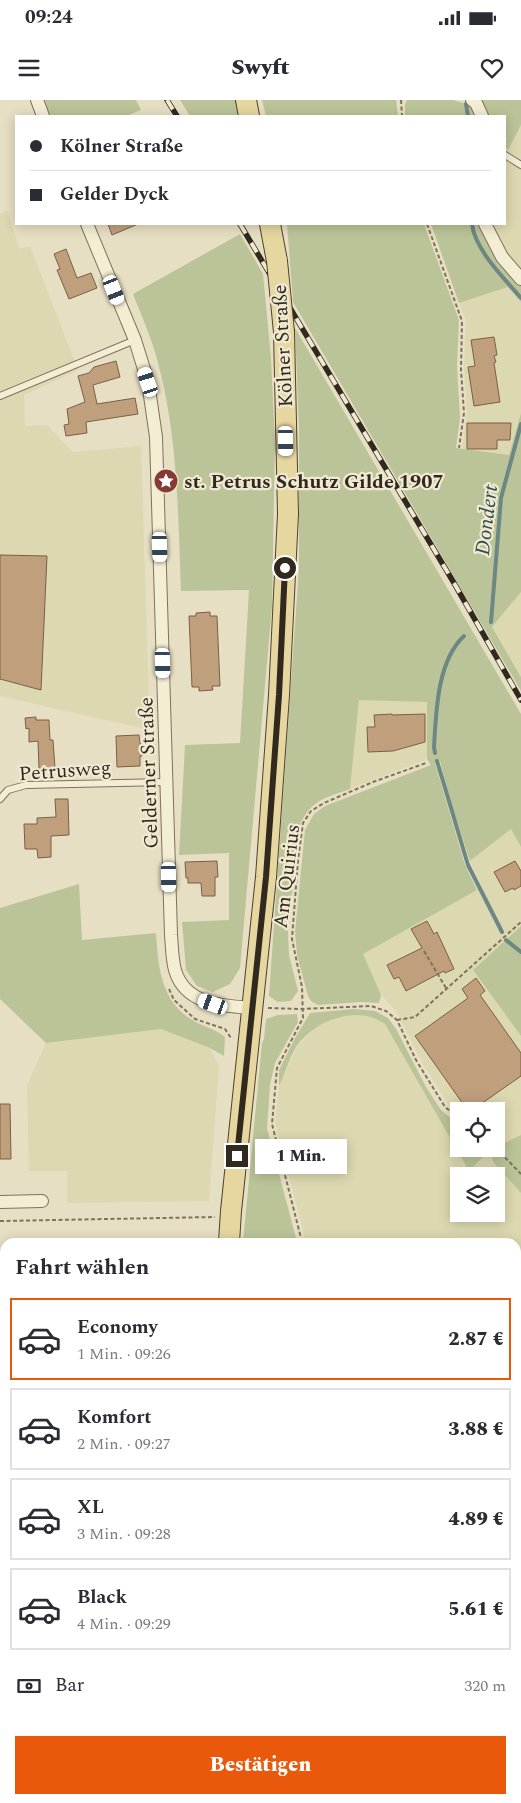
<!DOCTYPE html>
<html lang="de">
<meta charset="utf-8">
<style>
body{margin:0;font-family:Spectral,serif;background:#f2f2f3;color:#2b2b33;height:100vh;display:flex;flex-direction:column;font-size:19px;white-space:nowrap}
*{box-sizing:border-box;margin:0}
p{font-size:16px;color:#7c7c81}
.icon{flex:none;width:28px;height:28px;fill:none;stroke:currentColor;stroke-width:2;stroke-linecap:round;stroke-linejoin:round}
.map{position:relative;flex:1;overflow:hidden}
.sheet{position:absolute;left:0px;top:1138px;width:521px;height:566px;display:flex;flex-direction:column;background:#fff;border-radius:15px 15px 0 0;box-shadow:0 2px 12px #0003}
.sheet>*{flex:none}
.top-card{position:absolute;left:15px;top:15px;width:491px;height:110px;border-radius:0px;box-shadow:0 2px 12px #0003;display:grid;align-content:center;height:110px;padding:0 15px;background:#fff}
.controls{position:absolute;left:450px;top:1002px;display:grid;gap:10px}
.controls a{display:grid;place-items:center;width:55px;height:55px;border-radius:0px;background:#fff;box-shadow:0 2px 12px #0003;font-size:25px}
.end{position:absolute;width:22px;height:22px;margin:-11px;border:6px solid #31291e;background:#fff;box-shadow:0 0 0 2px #fff}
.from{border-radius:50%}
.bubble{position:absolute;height:35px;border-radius:0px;background:#fff;box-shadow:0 2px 12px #0003;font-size:16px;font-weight:800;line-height:35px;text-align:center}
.car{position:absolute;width:15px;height:30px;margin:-15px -8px;border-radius:6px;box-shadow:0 0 4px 1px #0007;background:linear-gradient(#fff 24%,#345 0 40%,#fff 0 76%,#345 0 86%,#fff 0)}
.top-card b{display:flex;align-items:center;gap:18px;height:48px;font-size:19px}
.top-card b+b{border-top:1px solid #e1e1e2}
.top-card i{width:12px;height:12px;background:#2b2b33}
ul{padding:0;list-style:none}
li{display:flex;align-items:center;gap:15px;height:82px;margin:0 10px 8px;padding:0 5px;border:2px solid #e1e1e2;border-radius:0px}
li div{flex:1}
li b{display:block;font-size:19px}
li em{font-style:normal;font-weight:800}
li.active{border-color:#ea580c}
li>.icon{width:45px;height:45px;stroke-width:1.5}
h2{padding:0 15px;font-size:22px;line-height:60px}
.pay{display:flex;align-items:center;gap:12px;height:55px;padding:0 15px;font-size:19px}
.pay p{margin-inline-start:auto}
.action{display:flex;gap:10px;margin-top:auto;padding:10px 15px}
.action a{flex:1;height:58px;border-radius:0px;background:#ea580c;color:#fff;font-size:20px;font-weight:800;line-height:58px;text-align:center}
.status{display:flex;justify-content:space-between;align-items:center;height:35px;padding:0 25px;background:#fff;direction:ltr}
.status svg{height:14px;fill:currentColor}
header{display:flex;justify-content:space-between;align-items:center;height:65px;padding:0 15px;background:#fff;font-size:22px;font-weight:800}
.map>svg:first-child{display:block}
.farmland{fill:#dcd8b1;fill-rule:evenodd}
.green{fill:#bbc498}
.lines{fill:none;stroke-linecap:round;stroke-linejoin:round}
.stream{stroke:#6d8783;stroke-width:4}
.building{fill:#c09f7d;stroke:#7b5f45}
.service-casing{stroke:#7f715c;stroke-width:8}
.minor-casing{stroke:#7f715c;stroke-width:14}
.primary-casing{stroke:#4d4030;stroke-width:22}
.path{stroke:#7f715c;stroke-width:2;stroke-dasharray:4 2.5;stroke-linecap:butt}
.service{stroke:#f3edd4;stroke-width:6}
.minor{stroke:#f3edd4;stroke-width:12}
.primary{stroke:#e6d69f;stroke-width:20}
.rail-casing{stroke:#31291e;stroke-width:5.5}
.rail{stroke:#f0e9d1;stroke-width:4;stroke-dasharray:11;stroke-linecap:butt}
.primary-bridge-casing{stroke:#4d4030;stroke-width:22;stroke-linecap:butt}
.primary-bridge{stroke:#e6d69f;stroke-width:20}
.route{stroke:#31291e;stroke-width:6}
.labels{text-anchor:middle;stroke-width:4.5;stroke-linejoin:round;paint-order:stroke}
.street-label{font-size:20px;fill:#31291e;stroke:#f0e9d1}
.poi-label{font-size:20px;font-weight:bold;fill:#31291e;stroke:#f0e9d1;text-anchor:start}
.water-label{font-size:21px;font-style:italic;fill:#2f4e4f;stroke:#f0e9d1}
</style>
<div class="status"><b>09:24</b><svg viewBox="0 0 49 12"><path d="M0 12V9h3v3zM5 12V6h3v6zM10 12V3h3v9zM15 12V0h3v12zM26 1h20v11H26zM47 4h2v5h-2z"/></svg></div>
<header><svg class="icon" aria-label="menu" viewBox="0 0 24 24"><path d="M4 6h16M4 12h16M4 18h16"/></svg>Swyft<svg class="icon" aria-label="heart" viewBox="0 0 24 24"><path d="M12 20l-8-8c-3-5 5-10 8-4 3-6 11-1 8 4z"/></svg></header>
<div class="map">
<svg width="521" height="1703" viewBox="0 0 521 1703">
<rect width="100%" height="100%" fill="#e7dfc3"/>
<path class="farmland" d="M521,25V173L508,158L489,124H505V47L508,49Z
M8,111L19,149L30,146L78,270L24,295L25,326L47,325L73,352L141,346L150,630L0,596V114Z
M508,187L521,202V313L509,355L462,349L467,312L464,267L466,220L459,203Z
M521,492V577L492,527Z
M359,599L427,602V659L350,689Z
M512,728L521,747V826L473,870L521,936V1035L499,1045L496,1043V1011H459V1013L448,1004L422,962L396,911L381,895L362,854L482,787L470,761Z
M352,914L370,916L385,924L469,1071L489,1051L494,1063L521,1093V1703H221V1699H516V1142H306L275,1023L279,986L297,947L314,928L333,919ZM459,1076H496V1114H459Z
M161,929L210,948L219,966L209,1101L67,1103V1071H29L27,985L46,943Z"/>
<path class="green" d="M44,0H136L141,10L126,16H50Z
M180,0H236L239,16H190Z
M262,0H396L398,16H266Z
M407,0H453L463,3H469L478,16H405V4Z
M476,0H521V25L508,50L505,47V16H487Z
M287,124H424L459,220L457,267L460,318L456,348L509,355L521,313V492L492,527L521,577V591L293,202Z
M431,124H482L521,185V202L508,187L459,203Z
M240,134L263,174L271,258L275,342L272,506L240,868L230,884L213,892L197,886L186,870L182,822L229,820V753L179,755L185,645L240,643L249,490L181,491C178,415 178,337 158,263C152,239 142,217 133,194Z
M295,228L521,614V747L511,729L470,761L451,703L440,661L435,663L465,765L477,790L363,854L381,895L379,903L361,902L318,905L311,901L308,896L297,855L295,832L305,730L314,714L325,706L431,665L427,659V602L359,600L350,689C324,699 311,699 299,727L288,832L289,855L298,891L291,901L278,902L269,896L299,468V330Z
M79,784L82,840L156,833C158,866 161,903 194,921C206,928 212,927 225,937L224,956L210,948L161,929L46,943L0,899V808Z
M521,826V936L473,870Z
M354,909L375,911L388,918L396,929L426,987L441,1010L459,1025V1049H487L489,1050L496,1049V1047L521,1035V1093L494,1063L489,1051L469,1071L385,924C380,921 373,917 367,916C342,911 311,925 296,947C289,959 285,974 279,986V970L295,938L310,913Z
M297,914L298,922L275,963L270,985L267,1028L297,1142H243L262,943L264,939L266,919L278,915Z"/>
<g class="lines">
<path class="stream" d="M466,4L468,16
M472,124C475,150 504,178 521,198
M491,522L501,398L521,324
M435,653L434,647C436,613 437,561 464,536
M437,661L468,765L502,832
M506,840L521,852"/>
</g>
<path class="building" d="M108,124H138L112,135Z
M66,149L77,178L91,173L97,188L69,199L57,170L60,169L54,154Z
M494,237L497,255L494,256L496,262L494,263L500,302L474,306L468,267L475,266L471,240Z
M116,261L120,277L93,285L97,304L135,298L138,314L86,322L87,333L66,336L64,325L69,324L67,309L85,302L78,276L89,273L94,267Z
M467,323H511L510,340H497V349H467Z
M0,455L47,456L41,590L0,579Z
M210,512V516H217L220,586H212L213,590L199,591V587H192L189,516H196V513Z
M392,614V615L425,614V642L393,651L368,652L367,627H375L374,615Z
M36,617V620H49L50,640H53L55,668L39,669L38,641L29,642V628L26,629L25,618Z
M139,635L142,656H140V666L117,667L116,636Z
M55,699H68L69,735L51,736V757L38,758L37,749H25L24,724H37V718L56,717Z
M217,761L218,777H215V796H202L201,783H188V778H186L185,762Z
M515,761L521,771V786L514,790L513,788L505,792L494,772Z
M427,821L434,834L437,832L454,869L445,873L444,871L406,891L399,877L394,879L387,865L422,848L411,829Z
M476,878L485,891L480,895L521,953V976L471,1011H468L415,936L468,898L462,889Z
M0,1004H10L11,1059H0Z"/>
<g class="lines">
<defs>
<path id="service" d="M505,55L521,65
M0,296L135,240
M0,699L8,690L26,685L167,682"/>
<path id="minor" d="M37,0L43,16
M472,0L476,3L482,16
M87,124L135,240L148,282L156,337L171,835C172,846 172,859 175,870C185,905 223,906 253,908
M485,124L502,157L521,179
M0,1102L42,1101"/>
<path id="primary" d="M246,0L249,16
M270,124L277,161
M229,1142L231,1111L266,777L279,595L288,414L284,232
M203,1703V1699"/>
</defs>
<use href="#service" class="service-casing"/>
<use href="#minor" class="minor-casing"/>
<use href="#primary" class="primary-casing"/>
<path class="path" d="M401,0L402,16
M427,124L462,221L461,270L464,313L459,348
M424,851L446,888
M169,889L174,900L195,919L225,929L231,938
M268,908L302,909L371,906L386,911L397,920L416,960L445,1007L459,1018
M397,920L415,917L521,822
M496,1048L521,1074
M0,1121L215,1117
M302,1142L272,1024L277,968L303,918L302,887L292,839L298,760L303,723L311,711L324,703L373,682L426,663"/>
<use href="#service" class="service"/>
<use href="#minor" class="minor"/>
<use href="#primary" class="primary"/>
<defs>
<path id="rail" d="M167,0L177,16
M240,124L454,483L521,600"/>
</defs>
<use href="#rail" class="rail-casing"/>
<use href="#rail" class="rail"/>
<defs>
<path id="primary-bridge" d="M277,161L284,232"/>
</defs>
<use href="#primary-bridge" class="primary-bridge-casing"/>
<use href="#primary-bridge" class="primary-bridge"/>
</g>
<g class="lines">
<path class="route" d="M237,1056L266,777L279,595L285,468"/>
</g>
<defs>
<symbol id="sight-disc" viewBox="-11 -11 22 22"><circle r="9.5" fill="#863a34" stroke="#f0e9d1"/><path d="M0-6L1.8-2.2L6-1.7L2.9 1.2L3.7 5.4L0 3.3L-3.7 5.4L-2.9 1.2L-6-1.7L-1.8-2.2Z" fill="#fff"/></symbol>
</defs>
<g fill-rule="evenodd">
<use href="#sight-disc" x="152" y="367" width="28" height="28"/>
</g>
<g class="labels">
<g class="street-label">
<text transform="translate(282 246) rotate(-93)" y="7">Kölner Straße</text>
<text transform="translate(65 670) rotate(-4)" y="7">Petrusweg</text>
<text transform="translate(148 673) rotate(-92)" y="7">Gelderner Straße</text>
<text transform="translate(286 776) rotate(-83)" y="7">Am Quirius</text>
</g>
<g class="poi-label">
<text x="184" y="388">st. Petrus Schutz Gilde 1907</text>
</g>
<g class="water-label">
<text transform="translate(486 420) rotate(-83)" y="7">Dondert</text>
</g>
</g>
</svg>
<div class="controls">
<a><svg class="icon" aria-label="locate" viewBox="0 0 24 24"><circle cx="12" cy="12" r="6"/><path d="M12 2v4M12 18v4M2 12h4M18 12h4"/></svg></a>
<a><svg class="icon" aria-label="layers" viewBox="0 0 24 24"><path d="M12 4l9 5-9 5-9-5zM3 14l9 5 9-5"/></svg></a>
</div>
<i class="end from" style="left:285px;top:468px"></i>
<i class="end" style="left:237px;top:1056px"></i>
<div class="bubble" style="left:255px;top:1039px;width:92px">1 Min.</div>
<i class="car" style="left:114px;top:190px;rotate:158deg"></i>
<i class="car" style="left:148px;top:282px;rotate:342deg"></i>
<i class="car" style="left:286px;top:341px;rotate:179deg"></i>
<i class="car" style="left:160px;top:447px;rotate:178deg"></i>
<i class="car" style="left:163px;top:563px;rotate:178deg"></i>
<i class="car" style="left:169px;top:777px;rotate:179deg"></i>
<i class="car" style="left:213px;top:904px;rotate:290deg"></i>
<div class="top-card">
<b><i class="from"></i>Kölner Straße</b>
<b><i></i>Gelder Dyck</b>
</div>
<section class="sheet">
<h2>Fahrt wählen</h2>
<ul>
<li class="active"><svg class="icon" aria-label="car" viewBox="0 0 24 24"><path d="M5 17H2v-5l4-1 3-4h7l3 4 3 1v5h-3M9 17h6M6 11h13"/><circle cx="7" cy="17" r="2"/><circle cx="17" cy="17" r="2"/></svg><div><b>Economy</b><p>1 Min. · 09:26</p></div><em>2.87 €</em></li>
<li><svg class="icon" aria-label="car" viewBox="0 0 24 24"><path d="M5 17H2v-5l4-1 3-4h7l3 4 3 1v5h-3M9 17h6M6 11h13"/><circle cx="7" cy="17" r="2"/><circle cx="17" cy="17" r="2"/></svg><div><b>Komfort</b><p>2 Min. · 09:27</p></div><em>3.88 €</em></li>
<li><svg class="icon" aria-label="car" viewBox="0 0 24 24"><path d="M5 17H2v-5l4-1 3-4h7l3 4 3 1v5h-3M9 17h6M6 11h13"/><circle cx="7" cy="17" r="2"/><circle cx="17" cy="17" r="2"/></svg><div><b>XL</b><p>3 Min. · 09:28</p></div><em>4.89 €</em></li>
<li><svg class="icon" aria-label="car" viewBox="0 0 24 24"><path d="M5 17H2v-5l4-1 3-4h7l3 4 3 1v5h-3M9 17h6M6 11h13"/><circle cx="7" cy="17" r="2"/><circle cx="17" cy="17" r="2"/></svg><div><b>Black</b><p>4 Min. · 09:29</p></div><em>5.61 €</em></li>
</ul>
<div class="pay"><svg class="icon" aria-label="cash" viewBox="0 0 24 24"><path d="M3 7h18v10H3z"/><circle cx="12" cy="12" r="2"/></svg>Bar<p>320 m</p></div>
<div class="action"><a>Bestätigen</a></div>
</section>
</div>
